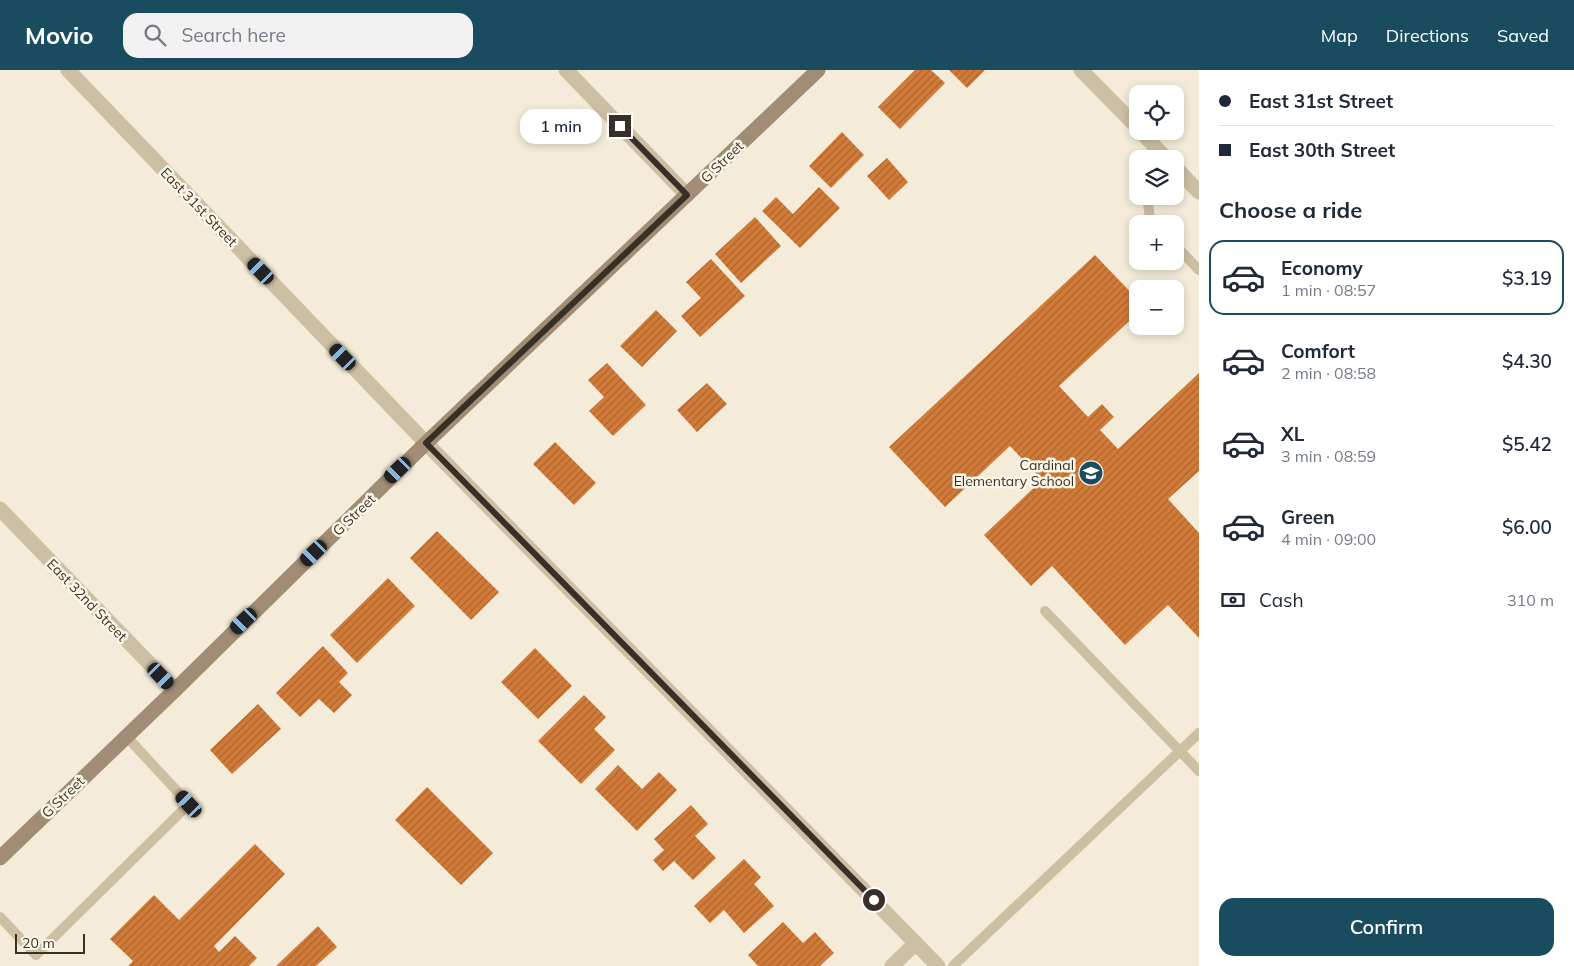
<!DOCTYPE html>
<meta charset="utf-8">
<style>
body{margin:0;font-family:Mulish,sans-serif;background:#f2f2f3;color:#1f2937;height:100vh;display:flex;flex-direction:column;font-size:19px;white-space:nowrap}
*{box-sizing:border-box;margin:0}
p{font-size:16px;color:#747a83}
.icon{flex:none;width:28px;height:28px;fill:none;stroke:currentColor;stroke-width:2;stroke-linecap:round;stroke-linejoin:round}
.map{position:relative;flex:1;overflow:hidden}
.side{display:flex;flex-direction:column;background:#fff;width:375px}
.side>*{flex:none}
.banner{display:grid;align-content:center;height:110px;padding:0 20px;background:#fff}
.buttons{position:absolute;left:1129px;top:15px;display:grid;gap:10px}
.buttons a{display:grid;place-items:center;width:55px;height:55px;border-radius:10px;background:#fff;box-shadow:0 2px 8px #0003;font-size:25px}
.scale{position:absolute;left:15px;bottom:12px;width:70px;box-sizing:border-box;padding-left:5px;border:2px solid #382f26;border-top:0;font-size:14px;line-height:18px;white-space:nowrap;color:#382f26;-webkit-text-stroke:4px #fbf6e6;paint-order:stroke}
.end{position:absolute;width:22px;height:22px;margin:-11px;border:6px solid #382f26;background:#fff;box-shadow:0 0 0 2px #fff}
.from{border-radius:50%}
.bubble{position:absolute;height:35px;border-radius:15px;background:#fff;box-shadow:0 2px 8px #0003;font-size:16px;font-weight:600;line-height:35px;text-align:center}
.car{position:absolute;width:15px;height:30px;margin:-15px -8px;border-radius:6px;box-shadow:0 0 4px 1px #0007;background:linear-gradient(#222 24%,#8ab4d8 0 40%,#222 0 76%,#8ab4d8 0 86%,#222 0)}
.banner b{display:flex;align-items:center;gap:18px;height:48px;font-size:19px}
.banner b+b{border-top:1px solid #e0e1e3}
.banner i{width:12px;height:12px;background:#1f2937}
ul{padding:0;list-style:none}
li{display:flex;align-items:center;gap:15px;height:75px;margin:0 10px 8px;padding:0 10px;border:2px solid transparent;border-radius:15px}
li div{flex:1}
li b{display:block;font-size:19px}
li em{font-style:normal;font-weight:600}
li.current{border-color:#184c5e}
li>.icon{width:45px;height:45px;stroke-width:1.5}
h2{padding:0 20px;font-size:22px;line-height:60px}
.pay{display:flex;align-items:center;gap:12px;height:55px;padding:0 20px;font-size:19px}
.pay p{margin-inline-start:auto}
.button{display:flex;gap:10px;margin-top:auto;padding:10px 20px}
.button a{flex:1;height:58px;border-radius:15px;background:#184c5e;color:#fff;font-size:20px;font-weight:600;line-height:58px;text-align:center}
header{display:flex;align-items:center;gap:30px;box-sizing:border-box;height:70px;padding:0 25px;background:#184c5e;color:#fff}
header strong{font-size:24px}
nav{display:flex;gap:28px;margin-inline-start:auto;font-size:18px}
.search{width:350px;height:45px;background:#f2f2f3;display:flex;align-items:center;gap:12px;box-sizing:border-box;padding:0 18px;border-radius:15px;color:#747a83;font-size:19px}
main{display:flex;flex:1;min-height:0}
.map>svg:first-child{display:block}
.building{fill:url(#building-hatch)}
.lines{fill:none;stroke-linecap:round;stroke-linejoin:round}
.lane{stroke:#cdbfa4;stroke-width:10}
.street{stroke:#cdbfa4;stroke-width:15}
.secondary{stroke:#a18d75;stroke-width:15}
.route{stroke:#382f26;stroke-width:6}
.labels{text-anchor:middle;stroke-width:5;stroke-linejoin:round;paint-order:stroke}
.street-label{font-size:14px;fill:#382f26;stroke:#fbf6e6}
.poi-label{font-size:14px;fill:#382f26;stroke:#fbf6e6;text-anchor:end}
</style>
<header>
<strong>Movio</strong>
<div class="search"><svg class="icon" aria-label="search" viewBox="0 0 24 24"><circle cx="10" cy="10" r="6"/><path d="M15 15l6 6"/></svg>Search here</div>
<nav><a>Map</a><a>Directions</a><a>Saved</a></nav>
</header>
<main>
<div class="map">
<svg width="1199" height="896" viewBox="0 0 1199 896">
<defs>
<pattern id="building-hatch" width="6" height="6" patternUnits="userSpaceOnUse" patternTransform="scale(1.25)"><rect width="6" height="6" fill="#d27b39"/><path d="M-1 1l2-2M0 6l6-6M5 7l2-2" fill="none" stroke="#ab6530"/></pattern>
</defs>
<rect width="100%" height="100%" fill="#f4ecd9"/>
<path class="building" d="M915,0H931L945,13L900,59L878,37Z
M949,0H985L967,18Z
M842,62L864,85L831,118L809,96Z
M887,88L908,112L889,130L867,106Z
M819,117L840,138L800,178L762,141L776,127L793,144Z
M755,147L781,176L741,213L715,184Z
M1095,185L1138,230V243L1059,316L1088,347L1102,334L1114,347L1100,360L1118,379L1199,303V401L1168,429L1199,463V568L1168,535L1125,575L1052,496L1031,516L984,465L1042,410L1010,376L945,437L889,377Z
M711,189L745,226L700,267L681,246L701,228L686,212Z
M656,240L677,261L642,297L620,276Z
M607,293L646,335L613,366L589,341L604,327L588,310Z
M707,313L727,334L697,362L677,340Z
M555,372L596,413L574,435L533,394Z
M437,461L499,522L471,550L410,488Z
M388,508L415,536L357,593L330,565Z
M323,576L348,603L339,612L352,625L334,643L319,629L300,647L276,623Z
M535,578L572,616L538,649L501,612Z
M584,625L606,647L594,659L615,680L581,714L538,671Z
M258,634L281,659L232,704L210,680Z
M618,695L642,719L659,702L677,720L637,761L595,719Z
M427,717L493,783L461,815L395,750Z
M691,735L708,754L695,766L716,788L693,810L674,791L663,801L653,790L664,780L654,769Z
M255,774L285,804L214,876L219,882L235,866L257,888L249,896H128L133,891L110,869L154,825L179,850Z
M744,789L761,807L754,814L774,836L744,863L724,840L710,853L694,836Z
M783,852L803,873L815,862L834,883L820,896H758L748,885Z
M318,856L337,877L316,896H276Z"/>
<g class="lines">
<path class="lane" d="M1147,126L1150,148L1155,154
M1175,175L1199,200
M1045,541L1199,701
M0,847L36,885L189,734L126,666
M953,896L1199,663"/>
<path class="street" d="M68,0L426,373L938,896
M566,0L687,125
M1081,0L1138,58
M1140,61L1167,89
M1175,97L1199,122
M0,439L175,620
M892,896L916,873"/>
<path class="secondary" d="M0,788L175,620L426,373L818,0"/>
</g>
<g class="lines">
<path class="route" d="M620,56L687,125L426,373L874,830"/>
</g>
<defs>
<symbol id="school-disc" viewBox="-11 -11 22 22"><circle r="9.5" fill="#184c5e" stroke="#fbf6e6"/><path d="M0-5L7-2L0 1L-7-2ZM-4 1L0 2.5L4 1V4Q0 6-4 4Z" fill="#fff"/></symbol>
</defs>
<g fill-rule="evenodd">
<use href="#school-disc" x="1077" y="389" width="28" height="28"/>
</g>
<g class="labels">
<g class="street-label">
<text transform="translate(722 92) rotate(-44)" y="5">G Street</text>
<text transform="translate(199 137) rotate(46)" y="5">East 31st Street</text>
<text transform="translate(354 445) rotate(-44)" y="5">G Street</text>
<text transform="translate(87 530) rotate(46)" y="5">East 32nd Street</text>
<text transform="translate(63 727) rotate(-44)" y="5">G Street</text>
</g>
<g class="poi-label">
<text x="1074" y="400">Cardinal<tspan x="1074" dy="16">Elementary School</tspan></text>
</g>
</g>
</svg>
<div class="buttons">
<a><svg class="icon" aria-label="locate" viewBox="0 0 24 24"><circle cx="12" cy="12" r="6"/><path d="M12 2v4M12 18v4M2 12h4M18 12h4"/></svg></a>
<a><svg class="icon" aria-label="layers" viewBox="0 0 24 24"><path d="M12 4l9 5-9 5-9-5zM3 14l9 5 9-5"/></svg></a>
<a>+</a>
<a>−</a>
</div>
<div class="scale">20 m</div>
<i class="end from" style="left:874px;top:830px"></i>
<i class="end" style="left:620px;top:56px"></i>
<div class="bubble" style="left:520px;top:39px;width:82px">1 min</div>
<i class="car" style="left:261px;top:201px;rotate:316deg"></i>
<i class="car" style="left:343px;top:287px;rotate:316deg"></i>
<i class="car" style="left:398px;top:400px;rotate:226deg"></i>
<i class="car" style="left:314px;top:483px;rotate:226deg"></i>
<i class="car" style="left:244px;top:551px;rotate:226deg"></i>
<i class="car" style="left:161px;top:606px;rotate:136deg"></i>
<i class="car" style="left:189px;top:734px;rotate:317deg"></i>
</div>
<section class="side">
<div class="banner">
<b><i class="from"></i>East 31st Street</b>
<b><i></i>East 30th Street</b>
</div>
<h2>Choose a ride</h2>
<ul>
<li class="current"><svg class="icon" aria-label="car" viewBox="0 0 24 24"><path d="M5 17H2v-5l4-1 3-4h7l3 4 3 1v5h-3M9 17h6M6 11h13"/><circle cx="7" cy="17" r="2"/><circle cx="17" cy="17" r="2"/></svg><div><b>Economy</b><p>1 min · 08:57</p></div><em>$3.19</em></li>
<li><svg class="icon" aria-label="car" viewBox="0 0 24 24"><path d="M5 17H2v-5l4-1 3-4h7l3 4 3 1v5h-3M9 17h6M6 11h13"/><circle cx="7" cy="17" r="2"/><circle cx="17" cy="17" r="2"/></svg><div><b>Comfort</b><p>2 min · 08:58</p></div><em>$4.30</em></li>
<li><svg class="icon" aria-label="car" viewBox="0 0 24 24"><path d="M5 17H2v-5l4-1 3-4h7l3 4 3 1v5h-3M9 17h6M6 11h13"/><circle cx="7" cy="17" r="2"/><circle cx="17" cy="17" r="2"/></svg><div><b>XL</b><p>3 min · 08:59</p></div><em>$5.42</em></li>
<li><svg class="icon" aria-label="car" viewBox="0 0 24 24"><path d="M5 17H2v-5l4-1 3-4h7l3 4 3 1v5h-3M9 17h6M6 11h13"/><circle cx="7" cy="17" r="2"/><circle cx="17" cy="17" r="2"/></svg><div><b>Green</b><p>4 min · 09:00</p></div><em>$6.00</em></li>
</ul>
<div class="pay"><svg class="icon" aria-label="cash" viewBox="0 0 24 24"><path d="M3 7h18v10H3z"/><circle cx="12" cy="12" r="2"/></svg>Cash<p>310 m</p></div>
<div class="button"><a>Confirm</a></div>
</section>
</main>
